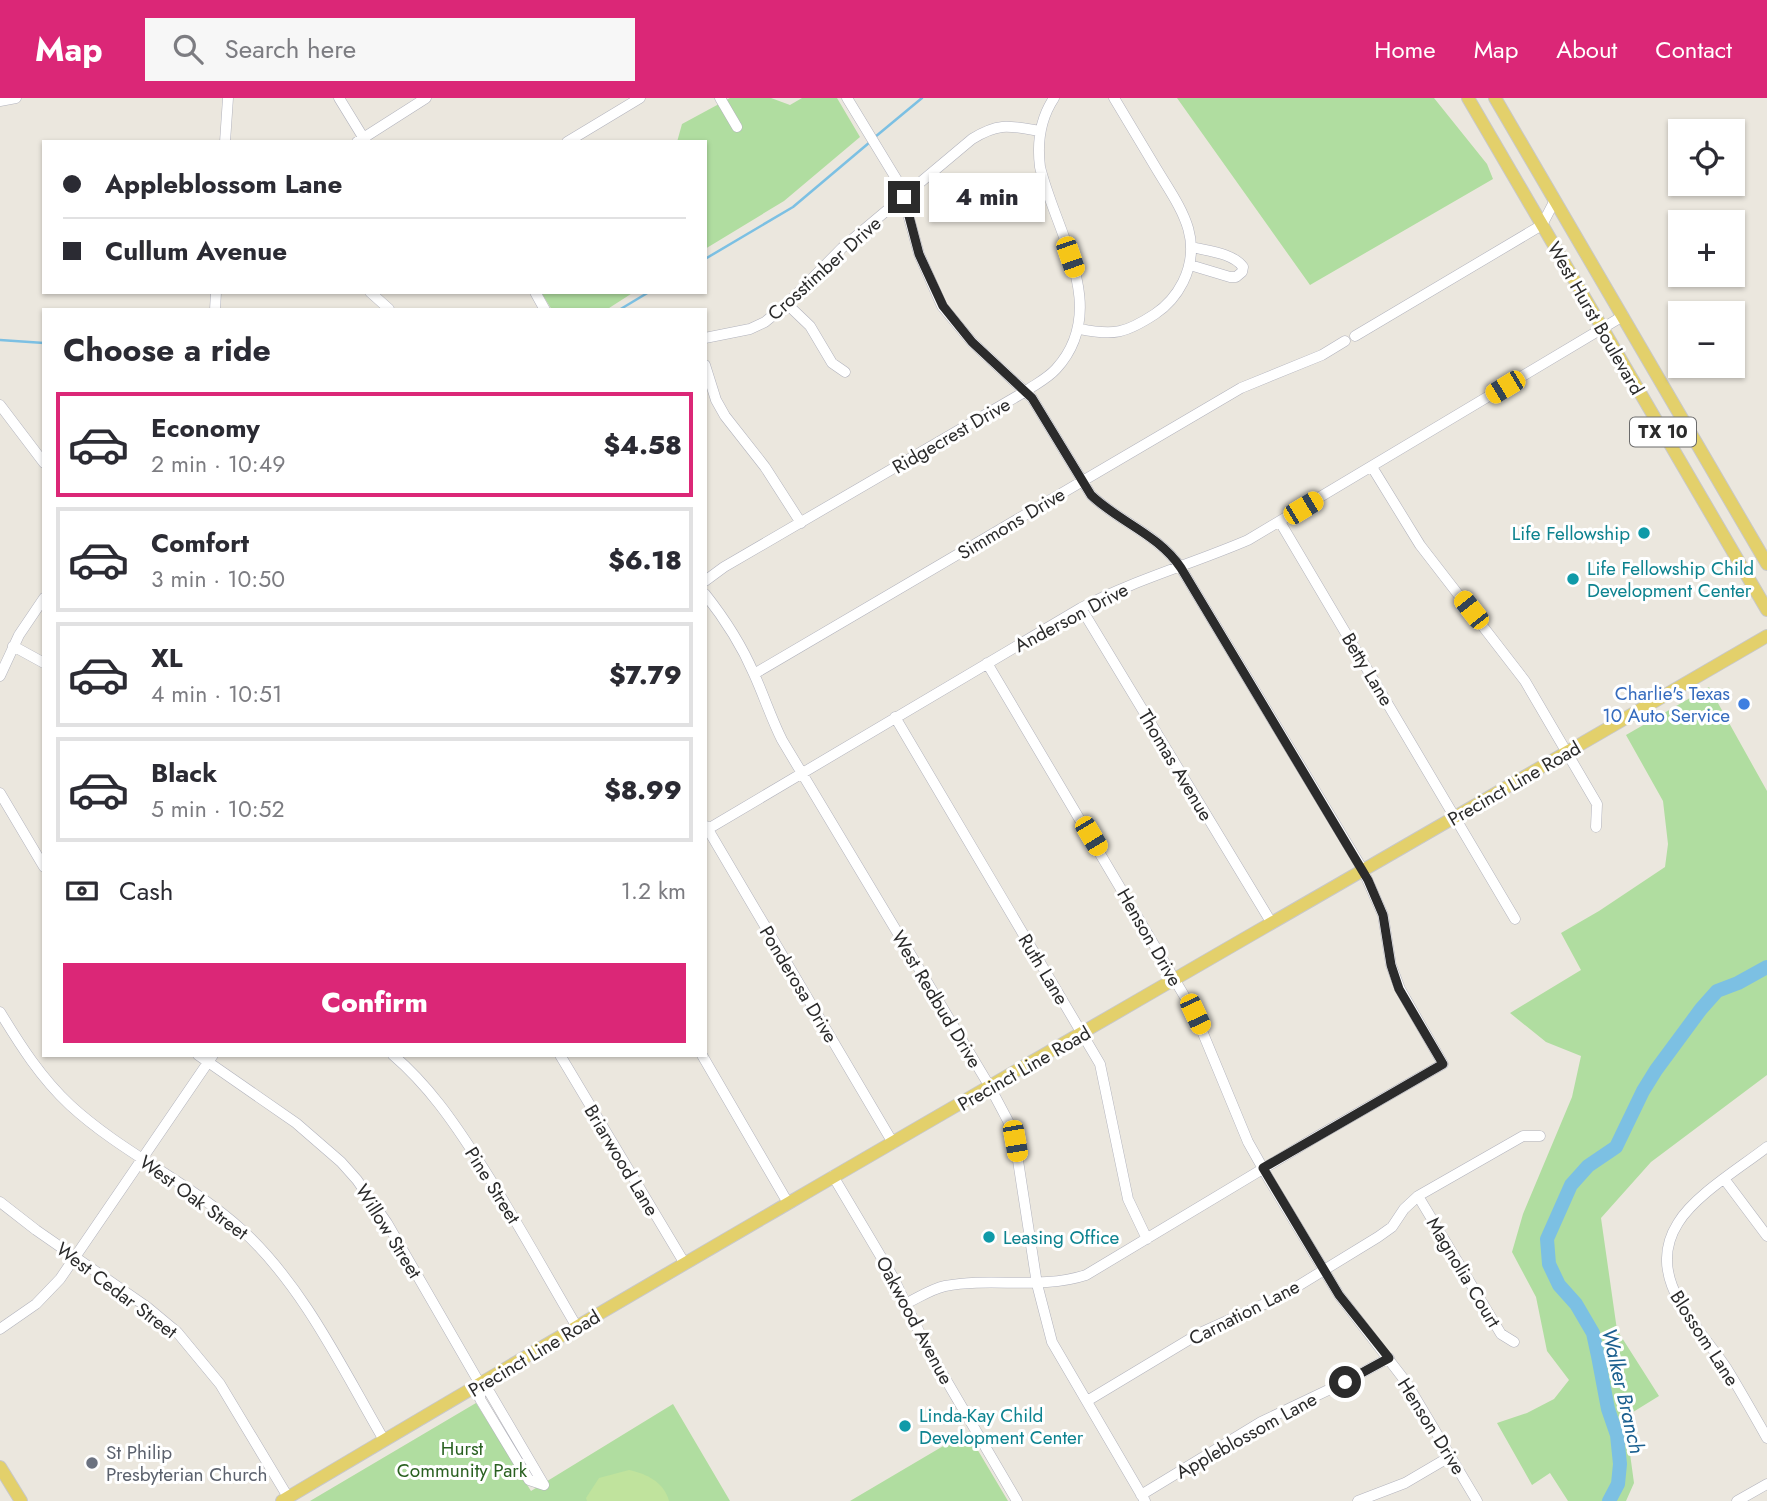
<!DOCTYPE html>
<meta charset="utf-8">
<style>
body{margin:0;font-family:Jost,sans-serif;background:#f7f7f7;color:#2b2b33;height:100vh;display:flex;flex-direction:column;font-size:26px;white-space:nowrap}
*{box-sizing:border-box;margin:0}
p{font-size:23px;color:#7c7c81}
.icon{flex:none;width:38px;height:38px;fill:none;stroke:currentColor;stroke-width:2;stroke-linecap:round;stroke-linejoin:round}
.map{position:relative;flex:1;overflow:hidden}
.drawer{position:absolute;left:42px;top:210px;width:665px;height:749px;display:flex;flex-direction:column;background:#fff;border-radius:0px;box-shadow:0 2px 5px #0004}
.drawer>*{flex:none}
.top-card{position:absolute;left:42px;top:42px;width:665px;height:154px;border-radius:0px;box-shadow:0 2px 5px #0004;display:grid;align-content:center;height:154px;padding:0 21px;background:#fff}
.buttons{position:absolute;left:1668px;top:21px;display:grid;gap:14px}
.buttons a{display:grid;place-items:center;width:77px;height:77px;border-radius:0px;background:#fff;box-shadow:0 2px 5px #0004;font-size:35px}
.end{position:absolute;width:32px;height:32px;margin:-16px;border:9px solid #2b2b2b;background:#fff;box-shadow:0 0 0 4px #fff}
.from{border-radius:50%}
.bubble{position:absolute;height:49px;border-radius:0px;background:#fff;box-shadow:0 2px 5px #0004;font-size:23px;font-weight:800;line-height:49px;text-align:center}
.car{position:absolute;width:21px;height:42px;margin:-21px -10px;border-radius:9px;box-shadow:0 0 5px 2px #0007;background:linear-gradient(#f5c518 24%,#345 0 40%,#f5c518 0 76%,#345 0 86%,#f5c518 0)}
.top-card b{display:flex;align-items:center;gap:24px;height:66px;font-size:26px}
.top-card b+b{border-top:2px solid #e1e1e2}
.top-card i{width:18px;height:18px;background:#2b2b33}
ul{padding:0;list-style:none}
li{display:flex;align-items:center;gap:21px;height:105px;margin:0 14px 10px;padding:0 7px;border:4px solid #e1e1e2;border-radius:0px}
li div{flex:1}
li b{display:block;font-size:26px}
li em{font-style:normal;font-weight:800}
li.selected{border-color:#db2777}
li>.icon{width:63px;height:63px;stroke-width:1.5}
h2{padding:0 21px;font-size:32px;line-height:84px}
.pay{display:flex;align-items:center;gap:18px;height:77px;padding:0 21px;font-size:26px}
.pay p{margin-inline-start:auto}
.primary-button{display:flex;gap:14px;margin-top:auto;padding:14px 21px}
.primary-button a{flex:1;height:80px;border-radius:0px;background:#db2777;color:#fff;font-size:28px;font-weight:800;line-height:80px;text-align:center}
header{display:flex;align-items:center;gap:42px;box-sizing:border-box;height:98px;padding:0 35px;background:#db2777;color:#fff}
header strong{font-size:33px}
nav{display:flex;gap:38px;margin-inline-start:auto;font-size:24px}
.search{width:490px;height:63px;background:#f7f7f7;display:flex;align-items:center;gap:18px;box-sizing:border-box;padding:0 24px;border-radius:0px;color:#7c7c81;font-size:26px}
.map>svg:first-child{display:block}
.green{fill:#b0dda0}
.pitch{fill:#c0e39d}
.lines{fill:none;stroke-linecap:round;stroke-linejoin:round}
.stream{stroke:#7cc0e3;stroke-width:2.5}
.river{stroke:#7cc0e3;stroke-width:14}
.minor-casing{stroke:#b2b3bd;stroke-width:11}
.major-casing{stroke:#c8c8c8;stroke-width:14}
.minor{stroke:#fff;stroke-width:10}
.major{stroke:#e3d06b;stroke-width:12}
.route{stroke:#2b2b2b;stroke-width:9}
.culture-dot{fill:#0f9aa8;stroke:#fff;stroke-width:2.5}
.shop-dot{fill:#3f7fe0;stroke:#fff;stroke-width:2.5}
.worship-dot{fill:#6b7280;stroke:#fff;stroke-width:2.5}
.labels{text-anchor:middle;stroke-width:6;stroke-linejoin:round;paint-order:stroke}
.shield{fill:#fff;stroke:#6b6b6b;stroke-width:2}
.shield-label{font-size:18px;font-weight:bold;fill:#2b2b2b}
.street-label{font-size:19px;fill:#2b2b2b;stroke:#fff}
.culture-label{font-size:19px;fill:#0d838f;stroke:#fff;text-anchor:start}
.shop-label{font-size:19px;fill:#366cbe;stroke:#fff;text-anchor:end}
.park-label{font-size:19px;fill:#2a6121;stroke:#fff}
.worship-label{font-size:19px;fill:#5b616d;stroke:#fff;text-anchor:start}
.water-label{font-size:21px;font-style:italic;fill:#1a5f8f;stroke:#fff}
</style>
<header>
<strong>Map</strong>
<div class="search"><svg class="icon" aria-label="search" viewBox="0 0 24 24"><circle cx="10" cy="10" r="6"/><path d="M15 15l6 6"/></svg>Search here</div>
<nav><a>Home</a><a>Map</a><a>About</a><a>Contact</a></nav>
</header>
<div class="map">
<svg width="1767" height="1403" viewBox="0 0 1767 1403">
<rect width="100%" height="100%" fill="#ebe7de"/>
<path class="green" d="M730,0H771L790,7L802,0H837L860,39L784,103L705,151V44H677L682,26Z
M1177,0H1434L1487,66L1493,81L1310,187Z
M541,194H634L606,212H552Z
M1709,589L1767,693V977L1651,1064L1601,1120L1617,1232L1659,1298L1625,1319L1634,1385L1626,1403H1568L1550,1375L1532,1387L1497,1325L1527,1315L1554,1301L1569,1282L1547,1253L1536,1199L1512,1154L1523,1116L1572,999L1581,958L1546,944L1510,915L1581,872L1561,835L1599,813L1665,769L1668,746L1663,703L1626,637Z
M476,1305L531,1393L673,1306L730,1403H310Z
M967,1334L1008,1403H850Z"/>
<path class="pitch" d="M629,1372C647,1376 664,1384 669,1403H587L586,1400L599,1380Z"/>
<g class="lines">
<path class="stream" d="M875,39L922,0
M705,161L793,109L870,44
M619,212L649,194
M0,242L44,245"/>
<path class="river" d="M1609,1403L1618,1386L1620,1366L1617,1337L1608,1311L1598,1258L1593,1235L1576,1206L1559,1187L1549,1166L1547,1141L1571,1087L1588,1068L1616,1049L1643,993L1656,972L1701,911L1717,893L1738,885L1767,869"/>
<defs>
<path id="minor" d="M339,0L366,44
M720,0L737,29
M847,0L900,87L919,156L942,208L972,244L1032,300L1091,397C1119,424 1158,436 1181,470L1363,772L1383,817L1391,867L1400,891L1443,966L1316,1039L1086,1177C1040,1192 992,1179 945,1188C931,1191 918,1200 905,1206
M0,3L16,0
M225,44L228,0
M357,44L426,0
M567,44L640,0
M1190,167L1230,179H1236L1242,174L1243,169C1233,155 1208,153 1192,149
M370,194L389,211
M535,194L545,212
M787,206L810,228L832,265L845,274
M215,212L216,194
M1080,231C1114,238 1126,235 1155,216C1167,208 1177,196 1183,184C1205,139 1178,107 1156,70C1142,47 1128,23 1114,0
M1355,238L1542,127L1555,102
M705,240L750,231L765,224L787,206L842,150L972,41C999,24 1010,28 1040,33
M705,267L716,302L725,318L765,369L801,425
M0,307L44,365
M1372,369L1420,447L1525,583L1597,706L1596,729
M1280,424L1515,821
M705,483L724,469L1026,293C1036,286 1048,280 1056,271C1111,211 1056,135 1040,69C1037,45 1040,21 1054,0
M705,496C724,520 742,548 754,576C764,598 771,620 782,642L990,989L1008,1023L1015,1043L1037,1186L1052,1244L1145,1403
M1081,510L1271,824
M13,548L44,565
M987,565L1195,916L1248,1044L1270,1083L1339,1197L1406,1284L1477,1403
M754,576L1241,290L1322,257L1345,243
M0,578L19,537L44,500
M895,619L1100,966L1128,1101L1147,1141
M0,695L44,769
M706,728L893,1045
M708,731L1081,510C1134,482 1192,466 1248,442L1623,218
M0,914C20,947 41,980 70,1007C122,1055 189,1084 242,1132C304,1189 342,1270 384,1342
M198,957L296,1025L341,1064L357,1082L387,1125L480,1286L490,1295L544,1387
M393,957C428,987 453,1023 478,1062C513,1116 544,1173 577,1229
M560,957L685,1166
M702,957L788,1105
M1767,1049C1740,1070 1695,1097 1678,1125C1643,1180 1699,1228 1727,1271C1741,1294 1754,1317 1767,1340
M833,1078L893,1179L925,1246L1017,1403
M1725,1082L1767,1138
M1418,1098L1501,1236L1514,1244
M0,1104L36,1132L147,1209L177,1234L220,1286L288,1399
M0,1231L36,1206L60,1181L213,957
M480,1286V1301L529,1382L544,1387
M1087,1303L1200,1235L1280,1199L1378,1139L1392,1129L1404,1111L1418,1098L1523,1038H1540
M1141,1397L1261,1324L1345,1284L1389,1260
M1358,1403L1405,1385L1451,1358
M1737,1403L1767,1386"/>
<path id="major" d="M1468,0L1767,512
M1495,0L1767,466
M0,1369L21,1403
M282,1403C774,1110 1272,826 1767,538"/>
</defs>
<use href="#minor" class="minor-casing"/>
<use href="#major" class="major-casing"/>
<use href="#minor" class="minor"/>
<use href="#major" class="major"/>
</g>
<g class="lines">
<path class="route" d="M904,99L919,156L943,208L972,244L1032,300L1091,397C1119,424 1158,436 1181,470L1368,782L1383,817L1391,867L1399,891L1443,966L1263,1070L1339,1197L1389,1260L1345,1284"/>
</g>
<g class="culture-dot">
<circle cx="1644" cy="435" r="7"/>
<circle cx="1573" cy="481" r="7"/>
<circle cx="989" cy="1139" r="7"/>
<circle cx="905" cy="1328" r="7"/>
</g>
<circle class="shop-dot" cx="1744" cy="606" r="7"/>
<circle class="worship-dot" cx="92" cy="1365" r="7"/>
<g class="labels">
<rect class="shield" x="1630" y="319.5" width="66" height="29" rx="5"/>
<g class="shield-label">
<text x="1663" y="340">TX 10</text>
</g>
<g class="street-label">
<text transform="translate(824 170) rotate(-42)" y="7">Crosstimber Drive</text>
<text transform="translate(1596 220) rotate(60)" y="7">West Hurst Boulevard</text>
<text transform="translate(951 337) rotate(-30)" y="7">Ridgecrest Drive</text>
<text transform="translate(1011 425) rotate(-31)" y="7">Simmons Drive</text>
<text transform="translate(1071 519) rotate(-28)" y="7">Anderson Drive</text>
<text transform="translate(1368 571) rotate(59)" y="7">Betty Lane</text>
<text transform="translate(1176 667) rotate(59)" y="7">Thomas Avenue</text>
<text transform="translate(1514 685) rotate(-30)" y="7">Precinct Line Road</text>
<text transform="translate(1150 839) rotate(60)" y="7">Henson Drive</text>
<text transform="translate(1044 871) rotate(59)" y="7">Ruth Lane</text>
<text transform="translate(799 886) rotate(59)" y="7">Ponderosa Drive</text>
<text transform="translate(937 901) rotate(59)" y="7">West Redbud Drive</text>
<text transform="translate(1024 970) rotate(-30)" y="7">Precinct Line Road</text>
<text transform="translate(622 1062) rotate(59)" y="7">Briarwood Lane</text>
<text transform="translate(493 1087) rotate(58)" y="7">Pine Street</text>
<text transform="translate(194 1099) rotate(36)" y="7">West Oak Street</text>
<text transform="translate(389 1133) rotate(58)" y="7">Willow Street</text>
<text transform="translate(1464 1174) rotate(59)" y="7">Magnolia Court</text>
<text transform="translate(117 1192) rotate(37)" y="7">West Cedar Street</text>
<text transform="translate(1244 1214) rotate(-27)" y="7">Carnation Lane</text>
<text transform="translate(915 1222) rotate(62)" y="7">Oakwood Avenue</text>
<text transform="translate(1705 1240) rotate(57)" y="7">Blossom Lane</text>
<text transform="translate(534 1255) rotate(-31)" y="7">Precinct Line Road</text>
<text transform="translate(1432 1328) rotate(58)" y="7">Henson Drive</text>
<text transform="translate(1246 1337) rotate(-29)" y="7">Appleblossom Lane</text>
</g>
<g class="culture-label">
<text x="1630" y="442" text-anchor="end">Life Fellowship</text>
<text x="1587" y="477">Life Fellowship Child<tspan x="1587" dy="22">Development Center</tspan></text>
<text x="1003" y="1146">Leasing Office</text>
<text x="919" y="1324">Linda-Kay Child<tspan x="919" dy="22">Development Center</tspan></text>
</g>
<g class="shop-label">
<text x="1730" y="602">Charlie's Texas<tspan x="1730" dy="22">10 Auto Service</tspan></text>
</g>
<g class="park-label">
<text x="462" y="1357">Hurst<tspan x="462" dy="22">Community Park</tspan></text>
</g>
<g class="worship-label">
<text x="106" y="1361">St Philip<tspan x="106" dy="22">Presbyterian Church</tspan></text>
</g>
<g class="water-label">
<text transform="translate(1623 1293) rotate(77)" y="7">Walker Branch</text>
</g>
</g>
</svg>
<div class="buttons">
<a><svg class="icon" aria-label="locate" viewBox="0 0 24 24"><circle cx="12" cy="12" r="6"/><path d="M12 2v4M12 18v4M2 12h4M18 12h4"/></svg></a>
<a>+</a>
<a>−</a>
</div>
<i class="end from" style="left:1345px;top:1284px"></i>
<i class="end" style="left:904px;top:99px"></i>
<div class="bubble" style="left:929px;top:75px;width:116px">4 min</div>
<i class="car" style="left:1070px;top:159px;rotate:161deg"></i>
<i class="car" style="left:1505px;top:289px;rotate:239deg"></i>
<i class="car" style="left:1303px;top:410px;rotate:59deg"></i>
<i class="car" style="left:1471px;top:512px;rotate:322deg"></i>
<i class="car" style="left:1091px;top:738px;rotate:149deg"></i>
<i class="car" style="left:1195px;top:916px;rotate:155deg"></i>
<i class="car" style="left:1015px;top:1043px;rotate:170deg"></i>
<div class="top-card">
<b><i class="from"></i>Appleblossom Lane</b>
<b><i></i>Cullum Avenue</b>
</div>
<section class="drawer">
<h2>Choose a ride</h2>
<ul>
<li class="selected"><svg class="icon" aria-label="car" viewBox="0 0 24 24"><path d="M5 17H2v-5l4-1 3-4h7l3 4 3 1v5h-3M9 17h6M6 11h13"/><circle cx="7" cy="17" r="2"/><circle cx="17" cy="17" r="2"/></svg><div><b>Economy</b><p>2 min · 10:49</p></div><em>$4.58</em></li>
<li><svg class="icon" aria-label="car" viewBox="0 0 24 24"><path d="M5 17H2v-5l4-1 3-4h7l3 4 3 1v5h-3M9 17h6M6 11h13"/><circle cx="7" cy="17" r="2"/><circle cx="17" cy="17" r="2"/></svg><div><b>Comfort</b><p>3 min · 10:50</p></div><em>$6.18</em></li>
<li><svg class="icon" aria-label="car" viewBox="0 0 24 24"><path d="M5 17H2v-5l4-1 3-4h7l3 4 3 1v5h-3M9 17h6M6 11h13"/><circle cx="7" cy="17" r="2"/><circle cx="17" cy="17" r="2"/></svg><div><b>XL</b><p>4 min · 10:51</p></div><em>$7.79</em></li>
<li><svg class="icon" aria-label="car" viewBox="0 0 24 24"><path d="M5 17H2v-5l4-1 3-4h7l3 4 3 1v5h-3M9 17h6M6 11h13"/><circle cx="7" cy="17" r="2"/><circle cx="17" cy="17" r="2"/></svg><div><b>Black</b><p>5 min · 10:52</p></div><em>$8.99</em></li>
</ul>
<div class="pay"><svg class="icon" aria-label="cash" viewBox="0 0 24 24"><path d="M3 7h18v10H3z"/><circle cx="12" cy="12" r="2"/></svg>Cash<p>1.2 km</p></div>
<div class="primary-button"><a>Confirm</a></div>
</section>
</div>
